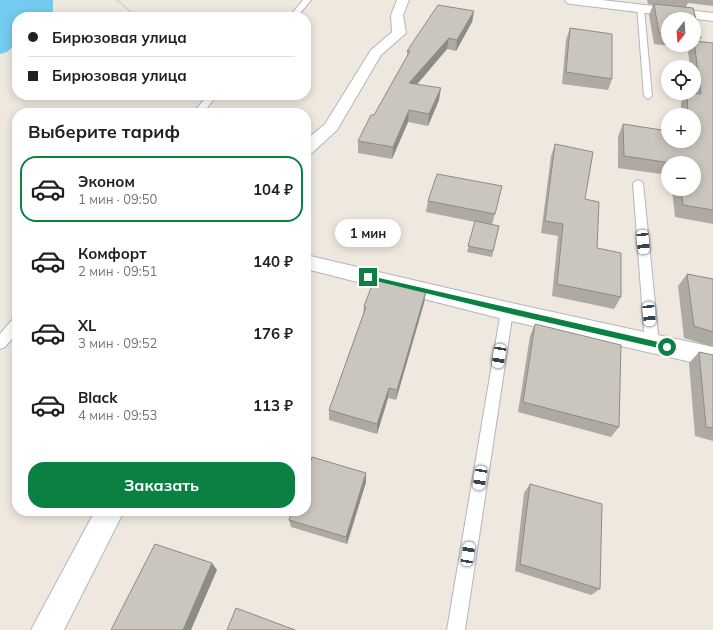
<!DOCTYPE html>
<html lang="ru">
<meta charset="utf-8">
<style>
body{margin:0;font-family:Mulish,sans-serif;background:#f6f6f6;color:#202124;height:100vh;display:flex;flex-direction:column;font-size:15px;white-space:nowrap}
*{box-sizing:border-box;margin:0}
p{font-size:13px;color:#757577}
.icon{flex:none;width:22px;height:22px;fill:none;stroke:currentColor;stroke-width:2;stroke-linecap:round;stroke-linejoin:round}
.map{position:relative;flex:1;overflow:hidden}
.details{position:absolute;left:12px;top:108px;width:299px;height:408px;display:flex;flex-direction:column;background:#fff;border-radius:16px;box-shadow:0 2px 10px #0003}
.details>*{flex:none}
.hud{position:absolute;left:12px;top:12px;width:299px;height:88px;border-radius:16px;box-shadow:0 2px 10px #0003;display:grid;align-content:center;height:88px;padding:0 16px;background:#fff}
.needle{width:26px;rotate:197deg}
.controls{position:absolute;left:661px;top:12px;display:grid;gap:8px}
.controls a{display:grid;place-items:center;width:40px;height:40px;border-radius:50%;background:#fff;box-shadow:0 2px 10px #0003;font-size:20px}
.end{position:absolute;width:18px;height:18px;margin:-9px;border:5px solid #0b8043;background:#fff;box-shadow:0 0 0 2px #fff}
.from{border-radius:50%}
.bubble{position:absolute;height:28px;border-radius:14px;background:#fff;box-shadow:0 2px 10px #0003;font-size:13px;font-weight:700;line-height:28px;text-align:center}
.car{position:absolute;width:12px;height:24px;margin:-12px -6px;border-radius:5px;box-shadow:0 0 3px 1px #0007;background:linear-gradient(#fff 24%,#345 0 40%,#fff 0 76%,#345 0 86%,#fff 0)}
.hud b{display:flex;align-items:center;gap:14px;height:38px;font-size:15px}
.hud b+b{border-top:1px solid #e0e0e0}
.hud i{width:10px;height:10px;background:#202124}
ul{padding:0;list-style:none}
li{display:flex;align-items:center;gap:12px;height:66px;margin:0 8px 6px;padding:0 8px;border:2px solid transparent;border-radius:16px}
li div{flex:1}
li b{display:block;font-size:15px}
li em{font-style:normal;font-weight:700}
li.selected{border-color:#0b8043}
li>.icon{width:36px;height:36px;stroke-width:1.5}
h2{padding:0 16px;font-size:18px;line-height:48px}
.button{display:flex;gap:8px;margin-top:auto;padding:8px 16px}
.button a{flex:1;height:46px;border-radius:16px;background:#0b8043;color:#fff;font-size:16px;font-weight:700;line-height:46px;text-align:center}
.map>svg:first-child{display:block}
.water{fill:#73ccef}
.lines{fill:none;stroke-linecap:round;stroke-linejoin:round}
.service-casing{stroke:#b3b5c0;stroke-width:2}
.minor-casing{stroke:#b3b5c0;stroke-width:2}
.path{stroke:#c8c8c8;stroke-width:1.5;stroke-dasharray:2 1;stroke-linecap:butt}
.service{fill:#fff;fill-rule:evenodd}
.minor{fill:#fff;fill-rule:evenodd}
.wall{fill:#aeaaa3;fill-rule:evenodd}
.shaded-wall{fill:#8d8b85}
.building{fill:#cac6be;stroke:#8d8b85}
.route{fill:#0b8043}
</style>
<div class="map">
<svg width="713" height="630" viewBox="0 0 713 630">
<rect width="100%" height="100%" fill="#eee8df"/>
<path class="water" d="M0,0H53V14L49,17H17V43L7,52L0,54Z"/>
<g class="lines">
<defs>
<path id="service" d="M303,0H311L297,17H289Z
M637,6H640L644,8L652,96L648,99L644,96Z
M208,95H217L203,113H193Z
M638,180L643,183L659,344L657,348L652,350L647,348L645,344L633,183Z
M507,306L512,307L513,311L465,630H447L501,311L502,307Z
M17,319V333L5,347L0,349V334L12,320Z"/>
<path id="minor" d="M397,0H409L403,15L406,33L381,55L337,130L312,153L306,154V140L325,124L371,50L392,32L391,15Z
M565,0H602L713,13V21L571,4L567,3Z
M306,255L507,302L713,347V367L507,320L306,269Z
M95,511H124L64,630H31Z"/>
</defs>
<use href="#service" class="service-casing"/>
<use href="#minor" class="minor-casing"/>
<path class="path" d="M117,0L137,17"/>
<use href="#service" class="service"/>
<use href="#minor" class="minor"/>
</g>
<path class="wall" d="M647,0H713V6L688,3L686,7L693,8L701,38L699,41L713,43V224L675,217L672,189H694V163H668V175L618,168V136L623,124L668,131V141H694V115H681V103L686,93H694V67H690L688,52L690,48L654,44L649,15L653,5L648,4ZM668,19H694V45H668Z
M474,11L472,22L456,51L447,49L417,84L439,100L428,126L408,122L392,159L358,153V141L374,115L407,56V51Z
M570,28L612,79L608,90L562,84L566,40Z
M555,144L585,199L597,248L621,297L614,309L552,296L558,236L541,233L551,156Z
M502,186L492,225L499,226L492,257L467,252L475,222L426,212L428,201Z
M687,274L713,279V347L684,338L678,286Z
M426,291L424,303L396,400L388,398L377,434L329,420V410L363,315L364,306Z
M535,324L619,427L611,437L518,412L530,336Z
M699,352L713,355V441L695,436L689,363Z
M366,473V482L347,544L291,527L289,520Z
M530,484L600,589L591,595L515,571L524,493Z"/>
<path class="shaded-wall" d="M474,11L472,22L456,51L457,40Z
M449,38L447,49L408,95L409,83Z
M441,88L439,100L428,126L429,114Z
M409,110L408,122L392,159L393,147Z
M426,291L424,303L396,400L397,390Z
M389,388L388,398L377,434V424Z
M366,473V482L347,544L346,537Z
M212,563L217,570L191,630H183Z"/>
<path class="building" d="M654,4L693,8L701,38L694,37V19H668V34L659,33Z
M438,5L474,11L457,40L449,38L409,83L441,88L429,114L409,110L393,147L358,141L371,115H374L410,51H407Z
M570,28L612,34V79L566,72Z
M694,41L713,43V210L683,205L681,189H694V163H671L624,156L623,124L668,131V141H694V115H688L687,93H694L701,94Z
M555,144L593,152L585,199L599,202L597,248L621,253V297L557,284L563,224L545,221Z
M437,174L502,186L495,214L428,201Z
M475,221L499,226L493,251L468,246Z
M687,274L713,279V332L694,326Z
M374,280L426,291L397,390L389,388L377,424L329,410L366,307L364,306Z
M535,324L621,345L619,427L523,402Z
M699,352L713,355V428L706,427Z
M312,457L366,473L346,537L289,520L292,511H306V475Z
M530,484L602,504L600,589L520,564Z
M155,544L212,563L183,630H111Z
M236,608L295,630H227Z"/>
<path class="route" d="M366,275L667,344L671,347L667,350L507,313L368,279H366Z"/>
</svg>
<div class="controls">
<a><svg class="needle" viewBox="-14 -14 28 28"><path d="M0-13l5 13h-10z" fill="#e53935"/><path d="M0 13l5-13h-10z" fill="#757577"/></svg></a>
<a><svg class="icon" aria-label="locate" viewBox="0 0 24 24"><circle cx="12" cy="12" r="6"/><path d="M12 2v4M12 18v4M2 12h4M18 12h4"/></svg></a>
<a>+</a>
<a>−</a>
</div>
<i class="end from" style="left:667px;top:347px"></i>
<i class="end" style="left:368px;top:277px"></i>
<div class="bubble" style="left:335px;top:219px;width:66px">1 мин</div>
<i class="car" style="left:643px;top:242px;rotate:175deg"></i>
<i class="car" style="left:649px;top:314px;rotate:175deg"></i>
<i class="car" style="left:499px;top:356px;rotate:189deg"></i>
<i class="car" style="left:480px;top:478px;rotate:189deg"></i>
<i class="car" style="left:468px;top:554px;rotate:9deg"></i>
<div class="hud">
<b><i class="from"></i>Бирюзовая улица</b>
<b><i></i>Бирюзовая улица</b>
</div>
<section class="details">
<h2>Выберите тариф</h2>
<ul>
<li class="selected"><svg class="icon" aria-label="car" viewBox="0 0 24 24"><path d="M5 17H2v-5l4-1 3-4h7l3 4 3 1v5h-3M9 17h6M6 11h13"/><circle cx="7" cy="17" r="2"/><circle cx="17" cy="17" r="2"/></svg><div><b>Эконом</b><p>1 мин · 09:50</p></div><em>104 ₽</em></li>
<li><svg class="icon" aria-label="car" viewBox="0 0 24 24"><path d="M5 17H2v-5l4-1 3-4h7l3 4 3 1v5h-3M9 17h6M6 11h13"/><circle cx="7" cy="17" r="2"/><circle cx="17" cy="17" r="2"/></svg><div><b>Комфорт</b><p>2 мин · 09:51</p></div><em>140 ₽</em></li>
<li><svg class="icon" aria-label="car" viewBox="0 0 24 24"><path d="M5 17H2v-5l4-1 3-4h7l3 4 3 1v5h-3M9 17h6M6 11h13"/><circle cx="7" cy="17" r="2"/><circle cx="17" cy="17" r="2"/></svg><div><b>XL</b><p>3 мин · 09:52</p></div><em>176 ₽</em></li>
<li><svg class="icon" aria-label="car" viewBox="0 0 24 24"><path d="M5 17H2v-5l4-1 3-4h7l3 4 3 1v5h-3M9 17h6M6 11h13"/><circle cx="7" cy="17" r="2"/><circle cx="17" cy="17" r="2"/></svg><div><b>Black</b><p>4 мин · 09:53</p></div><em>113 ₽</em></li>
</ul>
<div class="button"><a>Заказать</a></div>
</section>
</div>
